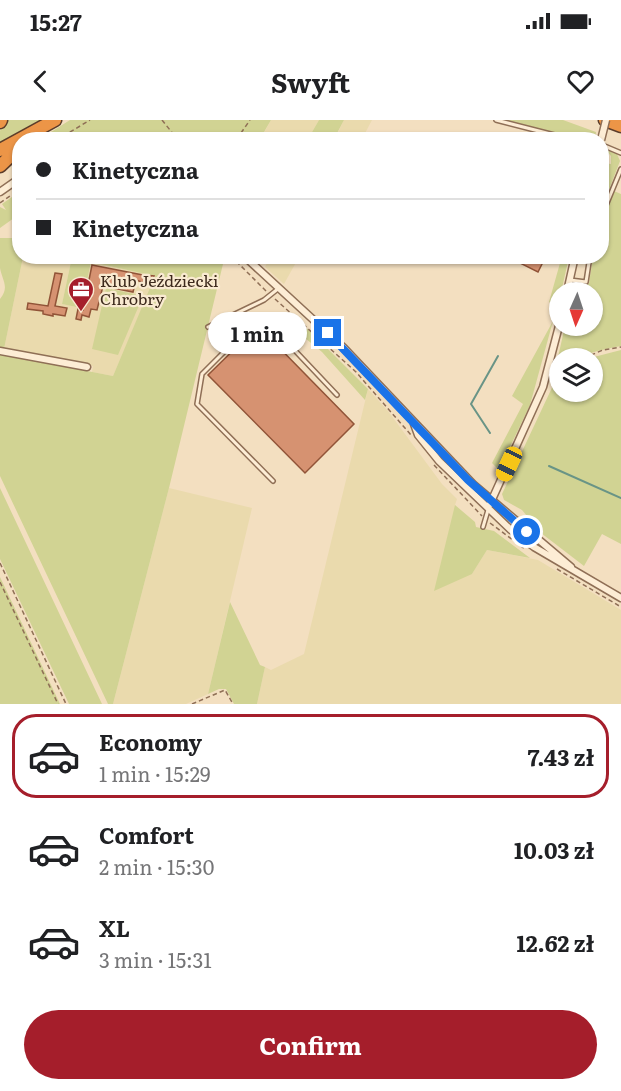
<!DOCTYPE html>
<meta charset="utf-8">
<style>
body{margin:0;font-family:Literata,serif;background:#f2f2f2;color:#202124;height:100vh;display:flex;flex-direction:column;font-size:22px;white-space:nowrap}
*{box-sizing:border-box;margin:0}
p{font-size:20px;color:#757577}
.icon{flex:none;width:33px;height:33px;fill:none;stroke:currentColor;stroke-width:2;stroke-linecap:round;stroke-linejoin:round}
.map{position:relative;height:584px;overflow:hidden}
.sheet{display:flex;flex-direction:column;background:#fff;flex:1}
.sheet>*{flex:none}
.guide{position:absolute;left:12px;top:12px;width:597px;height:132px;border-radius:24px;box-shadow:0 2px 4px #0004;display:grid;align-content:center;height:132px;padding:0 24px;background:#fff}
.needle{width:39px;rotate:183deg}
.fabs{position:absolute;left:549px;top:162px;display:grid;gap:12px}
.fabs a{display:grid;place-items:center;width:54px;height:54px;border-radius:50%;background:#fff;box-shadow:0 2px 4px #0004;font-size:30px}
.end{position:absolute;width:27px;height:27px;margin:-14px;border:8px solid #1a73e8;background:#fff;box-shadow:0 0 0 3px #fff}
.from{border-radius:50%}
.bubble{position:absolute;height:42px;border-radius:21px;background:#fff;box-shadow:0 2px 4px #0004;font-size:20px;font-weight:700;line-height:42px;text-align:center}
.car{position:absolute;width:18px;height:36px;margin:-18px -9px;border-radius:8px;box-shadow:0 0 4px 2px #0007;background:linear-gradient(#f5c518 24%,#345 0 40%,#f5c518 0 76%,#345 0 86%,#f5c518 0)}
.guide b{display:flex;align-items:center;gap:21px;height:57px;font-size:22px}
.guide b+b{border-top:2px solid #e0e0e0}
.guide i{width:15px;height:15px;background:#202124}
ul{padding:10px 0 0;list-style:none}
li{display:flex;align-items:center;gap:18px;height:84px;margin:0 12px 9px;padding:0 12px;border:3px solid transparent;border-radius:24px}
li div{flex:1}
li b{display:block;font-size:22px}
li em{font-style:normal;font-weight:700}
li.active{border-color:#a51e2b}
li>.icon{width:54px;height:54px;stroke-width:1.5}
.primary-button{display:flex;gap:12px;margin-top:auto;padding:12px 24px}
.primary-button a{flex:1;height:69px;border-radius:36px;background:#a51e2b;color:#fff;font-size:24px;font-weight:700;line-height:69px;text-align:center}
.status{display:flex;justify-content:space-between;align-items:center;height:42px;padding:0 30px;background:#fff;direction:ltr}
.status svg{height:16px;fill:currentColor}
header{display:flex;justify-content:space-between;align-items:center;height:78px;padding:0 24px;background:#fff;font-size:27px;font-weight:700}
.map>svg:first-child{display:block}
.farmland{fill:#eadaad}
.green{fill:#d1d393}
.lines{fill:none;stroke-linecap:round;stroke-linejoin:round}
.stream{stroke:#699486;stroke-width:2}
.building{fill:#d69271;stroke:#915438;stroke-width:1.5}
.service-casing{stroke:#8f6f56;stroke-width:6}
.minor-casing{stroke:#8f6f56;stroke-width:9}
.motorway-casing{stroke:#5c3d2a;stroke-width:15}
.path{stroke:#8f6f56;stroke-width:1.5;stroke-dasharray:4.5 3;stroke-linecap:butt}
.service{stroke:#fdedd5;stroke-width:3}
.minor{stroke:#fdedd5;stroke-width:6}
.motorway{stroke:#ec9547;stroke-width:12}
.minor-bridge-casing{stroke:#8f6f56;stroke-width:9;stroke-linecap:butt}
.path-bridge{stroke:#8f6f56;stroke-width:1.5;stroke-dasharray:4.5 3;stroke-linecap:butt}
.minor-bridge{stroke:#fdedd5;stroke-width:6}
.route{stroke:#1a73e8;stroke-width:8}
.labels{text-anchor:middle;stroke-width:4.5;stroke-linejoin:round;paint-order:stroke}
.poi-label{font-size:16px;fill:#3c291c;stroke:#f9ead1;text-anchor:start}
</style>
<div class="status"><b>15:27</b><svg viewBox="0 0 49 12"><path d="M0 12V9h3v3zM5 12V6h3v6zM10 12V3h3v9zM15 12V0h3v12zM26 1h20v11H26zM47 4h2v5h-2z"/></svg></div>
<header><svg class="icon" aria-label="back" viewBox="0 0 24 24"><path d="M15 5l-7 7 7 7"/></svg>Swyft<svg class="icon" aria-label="heart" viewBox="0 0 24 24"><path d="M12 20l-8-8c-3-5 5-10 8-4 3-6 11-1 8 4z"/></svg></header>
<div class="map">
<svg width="621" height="584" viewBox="0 0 621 584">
<rect width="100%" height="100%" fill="#f3dfc0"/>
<path class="farmland" d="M271,0H319L308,19L260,20Z
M344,0H372L362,19L334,20Z
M23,137H72L62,184L81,188L91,142L156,156L113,256L92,252L93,246L4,229Z
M270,137H299L284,164L265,147Z
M368,269L388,291L442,364L457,379L455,385L472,454L487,430L538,440L621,490V584H257L265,547L271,550L304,534Z
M169,368L252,388L208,574L186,584H113Z"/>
<path class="green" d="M5,0H46L0,27V11Z
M70,0H271L260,19H40Z
M319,0H344L334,19H308Z
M505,0H563L596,12L595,19H590L550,13Z
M606,30L617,34L620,41L602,88V49L603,43L611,44V36Z
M614,71L621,74V226C599,229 581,238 560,238L559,247L556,246L565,206H592V172H573L578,165L584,166L589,163L593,137L602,136V101Z
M19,72V98H14L0,108V87L6,90L2,84Z
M0,118H19L20,136L23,137L4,229L0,228V179C10,167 2,160 0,148C0,138 0,127 0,118Z
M562,136L569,137L558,186L549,182Z
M72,137H219L223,144L169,368L113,584H108L0,356V234L113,256L155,156L91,142L81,188L62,184Z
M106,168L143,176L118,235L92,229Z
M553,201L530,285L499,350L492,343L523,284L512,276Z
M294,209H308L368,269L365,280L322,232Z
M621,230V424L602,414L584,446L541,413L522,390L504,380L502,374L557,257L559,255L560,272H592V238H590Z
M0,368L102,584H69L0,439Z
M455,385L475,402L476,407L494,411L530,438L487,430L472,454L434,471Z
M0,457L60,584H0Z
M230,482L260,545L265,547L257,584H234L226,569H219L208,574Z"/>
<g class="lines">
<path class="stream" d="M490,313L471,284L498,236
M549,346L621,378"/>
</g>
<path class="building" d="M506,136H546L538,152Z
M92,145L143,155L154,156L150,165L136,160L133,172L103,166L97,190L91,189L89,197L82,195L81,200L76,199L78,189L83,190Z
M55,153L62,154L55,186L67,188L65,196L53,194V196L43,194V191L27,189L28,183L48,186Z
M258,206L354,304L305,353L208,255Z"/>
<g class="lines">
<defs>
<path id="service" d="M496,0L574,20
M602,25L621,33
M602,95L621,49
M570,160L586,162L590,136
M220,202L231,224
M208,207L264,180L279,168
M273,361L197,284L202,254L256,200L268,202L337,275
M483,407L488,390"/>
<path id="minor" d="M0,72L20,58
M244,136L344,228L474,365L571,447
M567,172L575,136
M0,231L87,247
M414,304L418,315L439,341L511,410L534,427L621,478
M490,384L543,267L560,202"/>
<path id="motorway" d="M605,0L621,6
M0,2L1,0
M0,30L55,0
M0,46L20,27"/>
</defs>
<use href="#service" class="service-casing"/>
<use href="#minor" class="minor-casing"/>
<use href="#motorway" class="motorway-casing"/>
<path class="path" d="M162,0L178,20
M241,13L250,0
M57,20L90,0
M231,20L240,14L244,20
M602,42L603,38
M0,83L20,69
M231,136L267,172
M275,179L356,252L411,315
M584,238L603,230L621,227
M434,345L482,396
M490,403L525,429
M0,443L66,584
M557,449L621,487
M0,462L58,584
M192,584L225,570L233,584"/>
<use href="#service" class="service"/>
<use href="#minor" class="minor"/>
<use href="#motorway" class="motorway"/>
<defs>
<path id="minor-bridge" d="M601,20L606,0"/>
</defs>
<use href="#minor-bridge" class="minor-bridge-casing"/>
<path class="path-bridge" d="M603,38L606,24"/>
<use href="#minor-bridge" class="minor-bridge"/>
</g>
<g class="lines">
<path class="route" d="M328,213L468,360L527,412"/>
</g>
<defs>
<symbol id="office-pin" viewBox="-11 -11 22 30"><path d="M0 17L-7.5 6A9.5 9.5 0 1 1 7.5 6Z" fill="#a51e2b" stroke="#f9ead1"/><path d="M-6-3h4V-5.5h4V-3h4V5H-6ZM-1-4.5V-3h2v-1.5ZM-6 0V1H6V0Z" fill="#fff"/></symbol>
</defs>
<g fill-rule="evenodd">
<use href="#office-pin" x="66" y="155" width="30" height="40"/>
</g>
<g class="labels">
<g class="poi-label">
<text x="100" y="167">Klub Jeździecki<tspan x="100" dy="18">Chrobry</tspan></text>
</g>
</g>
</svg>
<div class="fabs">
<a><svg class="needle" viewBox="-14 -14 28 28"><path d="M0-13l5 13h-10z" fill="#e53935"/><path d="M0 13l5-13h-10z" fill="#757577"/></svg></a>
<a><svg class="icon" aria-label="layers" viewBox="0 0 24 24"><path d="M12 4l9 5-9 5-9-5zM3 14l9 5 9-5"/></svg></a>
</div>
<i class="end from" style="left:527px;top:412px"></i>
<i class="end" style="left:328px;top:213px"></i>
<div class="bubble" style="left:208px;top:192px;width:99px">1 min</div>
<i class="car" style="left:509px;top:344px;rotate:205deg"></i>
<div class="guide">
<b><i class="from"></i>Kinetyczna</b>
<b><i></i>Kinetyczna</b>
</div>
</div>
<section class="sheet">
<ul>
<li class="active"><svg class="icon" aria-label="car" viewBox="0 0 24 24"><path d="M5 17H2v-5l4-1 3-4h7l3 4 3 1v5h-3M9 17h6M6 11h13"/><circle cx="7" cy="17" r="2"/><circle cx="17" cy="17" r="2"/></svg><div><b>Economy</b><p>1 min · 15:29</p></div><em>7.43 zł</em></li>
<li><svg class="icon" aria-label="car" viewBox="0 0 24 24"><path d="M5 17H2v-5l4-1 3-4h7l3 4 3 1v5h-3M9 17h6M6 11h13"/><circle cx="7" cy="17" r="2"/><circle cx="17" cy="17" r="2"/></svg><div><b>Comfort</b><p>2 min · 15:30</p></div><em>10.03 zł</em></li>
<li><svg class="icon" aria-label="car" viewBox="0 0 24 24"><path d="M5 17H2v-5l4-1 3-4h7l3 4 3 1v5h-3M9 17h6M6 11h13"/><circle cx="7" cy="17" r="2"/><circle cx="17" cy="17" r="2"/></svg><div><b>XL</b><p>3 min · 15:31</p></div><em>12.62 zł</em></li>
</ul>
<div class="primary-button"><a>Confirm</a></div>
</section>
